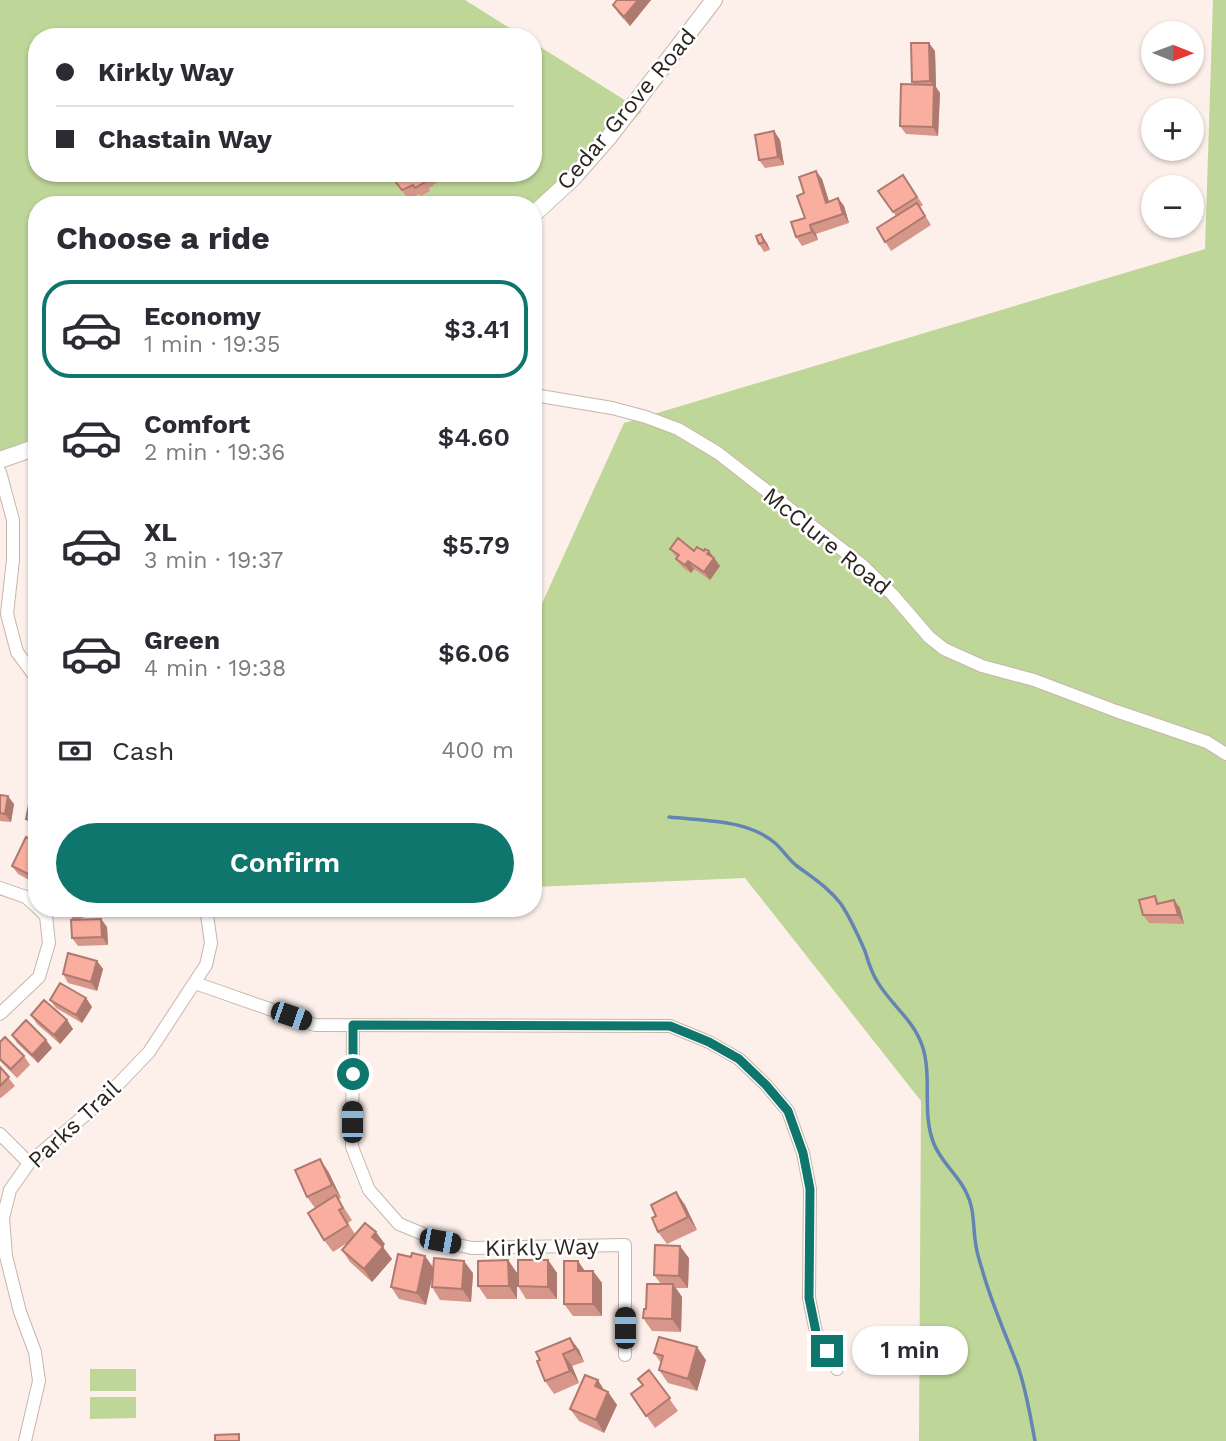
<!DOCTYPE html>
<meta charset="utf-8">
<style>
body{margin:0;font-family:"Work Sans",sans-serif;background:#f2f2f3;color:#2b2b33;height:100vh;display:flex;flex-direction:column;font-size:26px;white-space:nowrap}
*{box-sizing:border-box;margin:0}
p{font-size:23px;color:#7c7c81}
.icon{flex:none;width:38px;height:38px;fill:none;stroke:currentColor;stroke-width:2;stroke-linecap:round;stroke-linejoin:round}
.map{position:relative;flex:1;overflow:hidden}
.drawer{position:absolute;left:28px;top:196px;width:514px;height:721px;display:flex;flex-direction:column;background:#fff;border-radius:28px;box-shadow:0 2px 5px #0004}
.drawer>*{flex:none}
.hud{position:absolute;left:28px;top:28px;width:514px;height:154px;border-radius:28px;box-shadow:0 2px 5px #0004;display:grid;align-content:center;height:154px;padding:0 28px;background:#fff}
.needle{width:46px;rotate:91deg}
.tools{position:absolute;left:1141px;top:21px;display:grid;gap:14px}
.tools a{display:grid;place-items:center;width:63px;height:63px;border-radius:50%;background:#fff;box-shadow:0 2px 5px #0004;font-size:35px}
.end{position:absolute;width:32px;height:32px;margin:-16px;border:9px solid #0f766e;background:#fff;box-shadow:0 0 0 4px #fff}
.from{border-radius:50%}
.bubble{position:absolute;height:49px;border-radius:24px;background:#fff;box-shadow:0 2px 5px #0004;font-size:23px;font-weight:600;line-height:49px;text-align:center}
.car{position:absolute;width:21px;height:42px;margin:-21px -10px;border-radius:9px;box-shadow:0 0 5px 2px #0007;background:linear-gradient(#222 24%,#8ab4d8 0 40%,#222 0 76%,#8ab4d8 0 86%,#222 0)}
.hud b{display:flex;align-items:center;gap:24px;height:66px;font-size:26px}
.hud b+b{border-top:2px solid #e1e1e2}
.hud i{width:18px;height:18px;background:#2b2b33}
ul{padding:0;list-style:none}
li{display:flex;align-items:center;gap:21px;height:98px;margin:0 14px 10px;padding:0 14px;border:4px solid transparent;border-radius:28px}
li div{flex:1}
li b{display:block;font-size:26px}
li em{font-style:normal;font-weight:600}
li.active{border-color:#0f766e}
li>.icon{width:63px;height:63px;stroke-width:1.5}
h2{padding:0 28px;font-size:32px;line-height:84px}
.pay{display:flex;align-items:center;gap:18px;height:77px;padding:0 28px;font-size:26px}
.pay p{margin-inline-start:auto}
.action{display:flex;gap:14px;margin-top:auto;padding:14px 28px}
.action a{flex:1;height:80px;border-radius:42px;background:#0f766e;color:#fff;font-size:28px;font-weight:600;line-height:80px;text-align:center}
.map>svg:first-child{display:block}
.green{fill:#bed698}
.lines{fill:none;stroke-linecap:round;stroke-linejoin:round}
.stream{stroke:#6484b3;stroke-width:3.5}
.street-casing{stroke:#c8b5aa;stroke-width:14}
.secondary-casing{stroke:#c8b5aa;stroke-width:18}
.street{stroke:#fff;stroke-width:12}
.secondary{stroke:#fff;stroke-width:16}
.wall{fill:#d69689}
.shaded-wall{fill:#ae7a6f}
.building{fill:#f9ae9f;stroke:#ae7a6f;stroke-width:2}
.route{stroke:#0f766e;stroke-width:9}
.labels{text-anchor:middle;stroke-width:5;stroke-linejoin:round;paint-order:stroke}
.street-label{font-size:23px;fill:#2c2420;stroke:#fff}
</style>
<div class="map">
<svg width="1226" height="1441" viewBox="0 0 1226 1441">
<rect width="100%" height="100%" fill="#fdf0ea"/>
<path class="green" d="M0,0H465L524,37H37V173H534V43L642,111L540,219L534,223V205H37V448L0,463Z
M1213,0H1226V1441H919L921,1101L745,878L534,887V610H539L624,423L1205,249Z
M90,1369H136V1391H90Z
M90,1397H136V1418L90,1419Z"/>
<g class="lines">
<path class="stream" d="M669,817C704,821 747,819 775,843C783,850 789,860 797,866C813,878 829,888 841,904C851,919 858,935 865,951C868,961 871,972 877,981C890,1004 913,1019 922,1045C933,1077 921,1112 934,1144C941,1162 958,1175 966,1192C974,1207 973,1222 975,1239C976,1249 979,1260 982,1269C991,1302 1005,1333 1017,1364C1026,1388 1030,1415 1035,1441"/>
<defs>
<path id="street" d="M534,395L612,408L646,417L678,429L718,453L862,565L892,594L929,637L944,649L982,666L1034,680L1116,711L1207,742L1226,754
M0,472L13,520V560L7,614L17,652L37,679
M0,888L26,897L37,907
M195,983L315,1025L670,1026L709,1042L739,1059L766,1085L788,1111L803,1153L810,1189L809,1298L816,1332L837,1369
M0,1014L39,977L49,943L46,916L38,908
M353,1025L352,1147L369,1190L399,1224L440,1241L472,1248L625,1245V1355
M0,1134L29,1163
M25,1441L39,1381L35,1352L20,1312L6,1256L3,1218L10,1190L29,1163L105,1098L149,1052L206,965L211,943L206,908"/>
<path id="secondary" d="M534,214L573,178L609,137L714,0
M0,460L37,447"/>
</defs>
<use href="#street" class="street-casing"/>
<use href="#secondary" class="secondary-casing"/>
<use href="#street" class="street"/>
<use href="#secondary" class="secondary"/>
</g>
<path class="wall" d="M651,0L630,26L619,14L613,5Z
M935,51L936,87L940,93L938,136L906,134L900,126L914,84L912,82Z
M774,131L780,140L784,165L765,168L759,160Z
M816,171L822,179L829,202L838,198L844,206L849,223L816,234L818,240L802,246L796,237L805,218L804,193Z
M401,173H441L444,178L433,185V186L429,188L430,191L421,196L419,194L408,199L395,181Z
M903,175L923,205L920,207L931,225L891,251L877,228L896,216L878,191Z
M756,236L767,243L770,250L764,252L759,244Z
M670,549L709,551L720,566L710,580L694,569L691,573L682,567L676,559L677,558Z
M0,795L14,804L11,822L0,821Z
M37,801V833V828L32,827L26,819Z
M37,843V884L18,874L12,866Z
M1155,896L1160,904L1180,908L1184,924L1149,923L1143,915Z
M66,908H100L101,910L80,919H101L107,927L108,945L78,946L72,938L73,920Z
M97,961L103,969L97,991L68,983L63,974Z
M86,998L92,1007L82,1023L56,1008L50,1000Z
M31,1015L67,1020L73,1029L60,1044L37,1024Z
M12,1035L52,1048L38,1063L17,1043Z
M0,1042L24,1056L30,1065L17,1078L0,1061Z
M0,1067L15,1086L1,1098H0Z
M328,1171L341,1198L338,1199L352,1220L348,1223L355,1234L385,1244L383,1247L392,1259L372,1282L350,1262L342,1250L347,1243L333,1252L324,1240L315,1208L307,1197Z
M676,1192L685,1205L697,1230L667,1244L658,1232L656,1216Z
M425,1256L433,1267L473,1273L471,1302L440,1300L432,1287L433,1274L426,1305L399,1299L391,1287L411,1257Z
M689,1258L688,1288H676L682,1297L681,1332L652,1331L643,1318L646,1309L661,1284L654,1275Z
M508,1260L517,1273V1299H487L478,1286Z
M548,1260L557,1273V1299H526L518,1286Z
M578,1261L584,1271H593L602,1283V1316H573L564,1304Z
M570,1338L579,1350L584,1362L572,1366L579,1383L554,1394L545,1381L540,1360Z
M654,1353L706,1360L697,1391L668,1383L659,1370L661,1363Z
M649,1370L678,1411L655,1428L631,1394L643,1385Z
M605,1391L608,1392L617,1405L604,1433L579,1421L570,1409Z"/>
<path class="shaded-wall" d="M638,0H651L630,26L624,17Z
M929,43L935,51L936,87L940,93L938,136L933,127L934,87L930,81Z
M774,131L780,140L784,165L778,157Z
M816,171L822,179L832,211L826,203Z
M838,198L844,206L849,223L843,214Z
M810,225L816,234L818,240L812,232Z
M761,234L767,243L770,250L764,242Z
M709,551L720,566L710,580L704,572L707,554Z
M688,561L694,569L691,573L685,565Z
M8,796L14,804L11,822L5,814Z
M37,846V862L32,855Z
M37,866V883L32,876Z
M1174,900L1180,908L1184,924L1178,915Z
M101,919L107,927L108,945L102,937Z
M97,961L103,969L97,991L91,982Z
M86,998L92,1007L82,1023L76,1015Z
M67,1020L73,1029L60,1044L54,1035Z
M46,1040L52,1048L38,1063L32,1055Z
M320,1159L328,1171L341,1198L332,1185Z
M676,1192L685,1205L697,1230L688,1217Z
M376,1232L385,1244L380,1250L372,1237Z
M680,1246L689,1258L688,1288L679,1276Z
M383,1247L392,1259L372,1282L364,1269Z
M425,1256L434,1269L426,1305L417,1293Z
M508,1260L517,1273V1299L509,1286Z
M548,1260L557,1273V1299L548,1287Z
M464,1261L473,1273L471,1302L462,1289Z
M578,1261L587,1274L578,1271Z
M593,1271L602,1283V1316L593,1304Z
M673,1284L682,1297L681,1332L672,1319Z
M570,1338L579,1350L584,1362L575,1349Z
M697,1347L706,1360L697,1391L688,1379Z
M563,1354L572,1366L579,1383L570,1371Z
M598,1380L606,1393L595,1386Z
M608,1392L617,1405L604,1433L596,1420Z"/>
<path class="building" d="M617,0H638L624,17L613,5Z
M911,43H929L930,81L912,82Z
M901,84L934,85L933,127L900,126Z
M774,131L778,157L759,160L755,135Z
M816,171L826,203L838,198L843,214L810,225L812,232L796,237L791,222L805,218L797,196L804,193L799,177Z
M401,173H432L423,180L425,182L415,188L413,185L402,190L395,181H397L395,177Z
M903,175L917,197L893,212L878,191Z
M917,203L925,216L885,242L877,228Z
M761,234L764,242L759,244L756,236Z
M678,538L694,551L697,547L704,551L705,549L709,551L707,554L714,558L704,572L688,561L685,565L676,559L679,555L670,549Z
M0,795L8,796L5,814L0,813Z
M30,800L37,801V821L26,819Z
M26,837L37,843V846L32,855L37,858V866L32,876L12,866Z
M1155,896L1157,904L1174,900L1178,915H1143L1139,900Z
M66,908H80L69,913Z
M101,919L102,937L72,938L71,920Z
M68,953L97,961L91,982L63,974Z
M60,983L86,998L76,1015L50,1000Z
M44,1000L67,1020L54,1035L31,1015Z
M26,1020L46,1040L32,1055L12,1035Z
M5,1037L24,1056L11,1069L0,1059V1042Z
M0,1067L9,1077L0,1086Z
M320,1159L332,1185L307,1197L295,1170Z
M676,1192L688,1217L658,1232L652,1218L656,1216L651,1205Z
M336,1195L343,1208L339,1210L348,1225L324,1240L308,1213Z
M365,1223L376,1232L372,1237L383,1247L364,1269L342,1250Z
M655,1245L680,1246L679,1276L654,1275Z
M412,1253L425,1256L417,1293L391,1287L398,1254L411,1257Z
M434,1258L464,1261L462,1289L432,1287Z
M508,1260L509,1286H478V1261Z
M518,1260H548V1287L518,1286Z
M564,1261H578V1271H593V1304H564Z
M647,1284H673L672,1319L643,1318L644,1309H646Z
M659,1337L697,1347L688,1379L659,1370L663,1356L654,1353Z
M570,1338L575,1349L563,1354L570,1371L545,1381L537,1361L540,1360L536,1352Z
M649,1370L670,1398L646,1416L631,1394L643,1385L638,1379Z
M585,1375L598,1380L595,1386L608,1392L596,1420L570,1409Z
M239,1434V1441H215V1435Z"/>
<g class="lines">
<path class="route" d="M353,1074V1025L670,1026L709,1042L739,1059L766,1085L788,1111L803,1153L810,1189L809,1298L816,1332L827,1351"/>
</g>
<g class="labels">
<g class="street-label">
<text transform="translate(626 109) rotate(-50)" y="8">Cedar Grove Road</text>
<text transform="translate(827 541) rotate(39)" y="8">McClure Road</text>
<text transform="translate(74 1124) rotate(-43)" y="8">Parks Trail</text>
<text transform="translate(542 1247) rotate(-1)" y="8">Kirkly Way</text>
</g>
</g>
</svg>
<div class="tools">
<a><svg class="needle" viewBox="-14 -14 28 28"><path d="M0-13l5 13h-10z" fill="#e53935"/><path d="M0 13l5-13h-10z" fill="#7c7c81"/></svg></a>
<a>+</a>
<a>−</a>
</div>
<i class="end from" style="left:353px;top:1074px"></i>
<i class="end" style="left:827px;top:1351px"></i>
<div class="bubble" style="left:852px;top:1326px;width:116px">1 min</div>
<i class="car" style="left:291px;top:1016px;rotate:109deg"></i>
<i class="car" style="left:352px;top:1122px;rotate:0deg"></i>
<i class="car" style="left:440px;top:1241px;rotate:101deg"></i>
<i class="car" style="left:625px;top:1328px;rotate:0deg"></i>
<div class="hud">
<b><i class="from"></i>Kirkly Way</b>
<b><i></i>Chastain Way</b>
</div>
<section class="drawer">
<h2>Choose a ride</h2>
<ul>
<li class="active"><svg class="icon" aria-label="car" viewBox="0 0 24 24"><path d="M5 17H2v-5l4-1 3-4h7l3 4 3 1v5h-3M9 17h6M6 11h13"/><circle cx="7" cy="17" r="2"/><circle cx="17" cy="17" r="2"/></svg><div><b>Economy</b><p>1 min · 19:35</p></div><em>$3.41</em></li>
<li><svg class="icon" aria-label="car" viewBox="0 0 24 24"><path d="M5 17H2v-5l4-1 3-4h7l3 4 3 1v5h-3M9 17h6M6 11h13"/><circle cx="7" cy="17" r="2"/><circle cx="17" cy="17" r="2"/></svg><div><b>Comfort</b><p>2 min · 19:36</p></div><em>$4.60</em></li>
<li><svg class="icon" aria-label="car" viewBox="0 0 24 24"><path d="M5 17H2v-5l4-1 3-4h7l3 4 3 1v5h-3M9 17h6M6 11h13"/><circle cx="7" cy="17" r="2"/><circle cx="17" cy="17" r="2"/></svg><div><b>XL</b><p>3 min · 19:37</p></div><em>$5.79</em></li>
<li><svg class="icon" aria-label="car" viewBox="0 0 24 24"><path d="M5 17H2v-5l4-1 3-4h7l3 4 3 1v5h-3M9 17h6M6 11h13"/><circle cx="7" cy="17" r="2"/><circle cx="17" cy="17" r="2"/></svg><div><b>Green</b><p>4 min · 19:38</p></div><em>$6.06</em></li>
</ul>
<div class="pay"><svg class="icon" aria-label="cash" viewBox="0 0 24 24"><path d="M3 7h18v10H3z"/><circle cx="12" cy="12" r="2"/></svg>Cash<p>400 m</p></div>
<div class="action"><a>Confirm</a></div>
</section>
</div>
